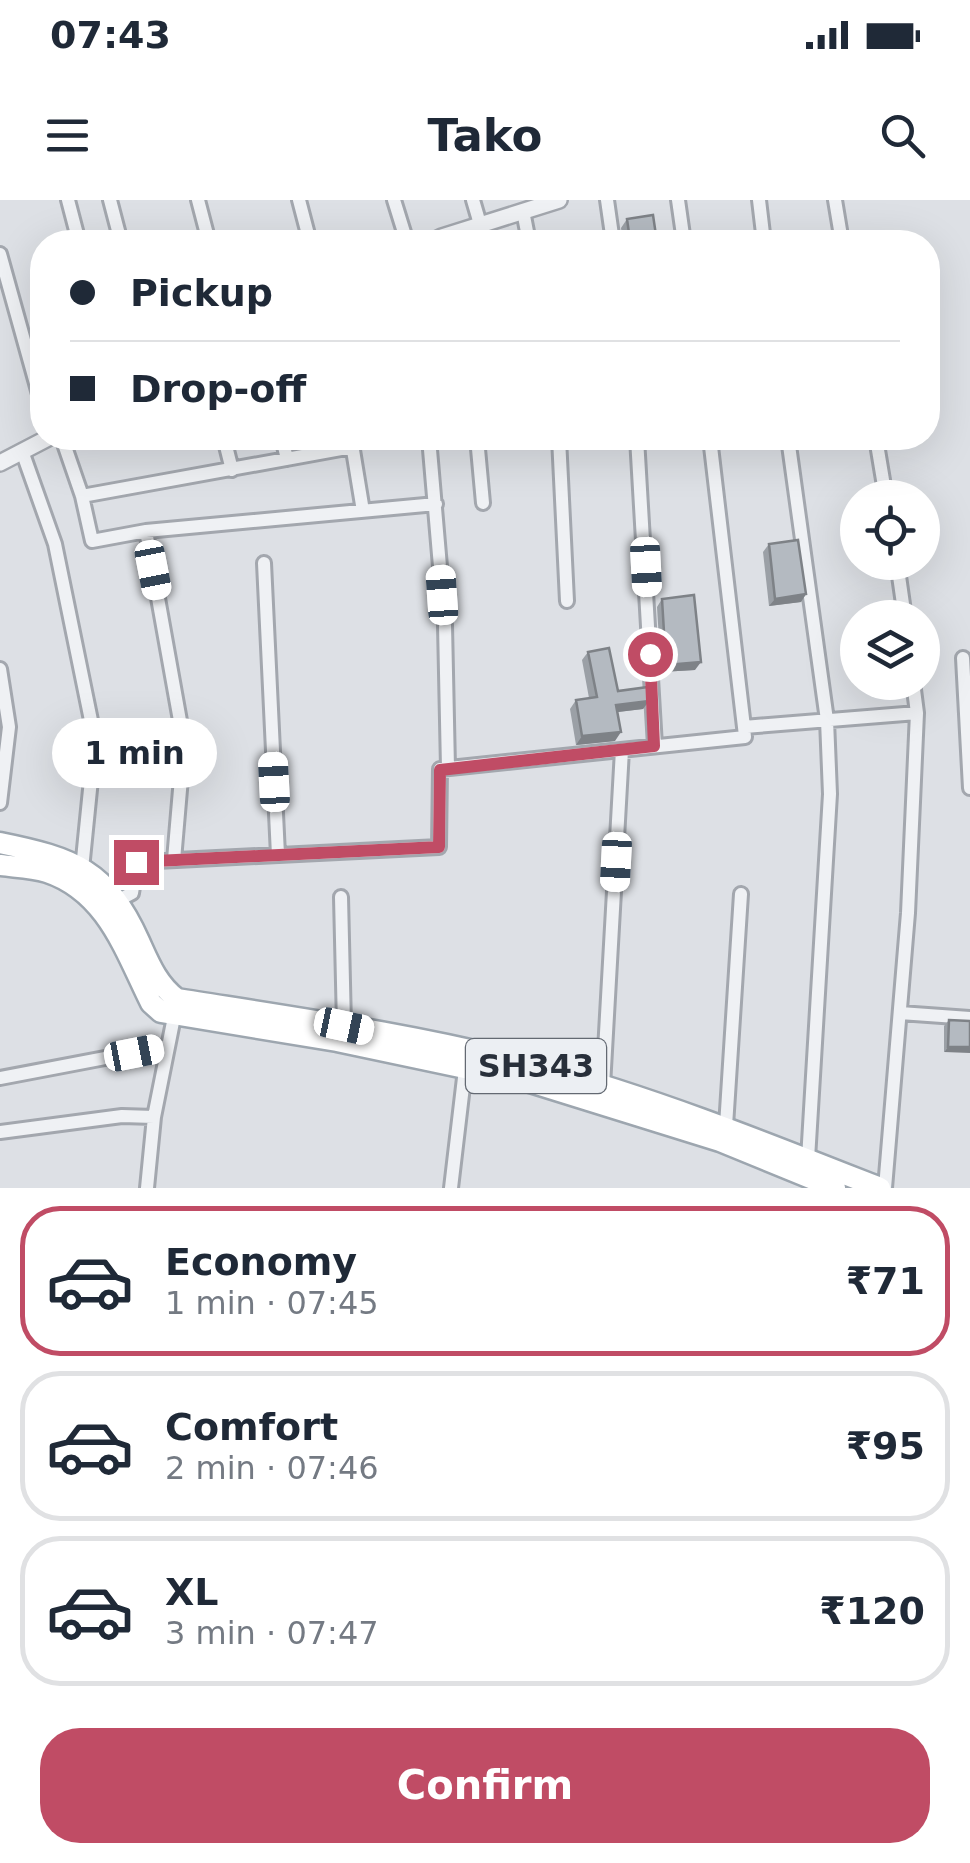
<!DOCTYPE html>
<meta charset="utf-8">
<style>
body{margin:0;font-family:"DejaVu Sans",sans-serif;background:#f6f6f7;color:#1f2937;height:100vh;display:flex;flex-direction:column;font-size:38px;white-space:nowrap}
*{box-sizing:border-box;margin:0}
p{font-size:32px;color:#747a83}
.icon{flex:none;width:55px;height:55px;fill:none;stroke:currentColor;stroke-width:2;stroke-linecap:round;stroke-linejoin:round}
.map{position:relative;height:988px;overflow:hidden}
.details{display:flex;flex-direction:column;background:#fff;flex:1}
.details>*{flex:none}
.top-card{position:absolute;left:30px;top:30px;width:910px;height:220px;border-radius:40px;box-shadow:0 10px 40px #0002;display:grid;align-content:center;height:220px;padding:0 40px;background:#fff}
.fabs{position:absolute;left:840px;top:280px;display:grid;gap:20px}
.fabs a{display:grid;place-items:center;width:100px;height:100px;border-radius:50%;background:#fff;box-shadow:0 10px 40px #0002;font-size:50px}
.end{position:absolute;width:45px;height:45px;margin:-22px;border:12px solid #c04c65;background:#fff;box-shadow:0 0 0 5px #fff}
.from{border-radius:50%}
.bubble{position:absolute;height:70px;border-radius:35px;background:#fff;box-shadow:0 10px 40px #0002;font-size:32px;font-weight:800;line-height:70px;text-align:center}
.car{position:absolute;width:30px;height:60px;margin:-30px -15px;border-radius:12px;box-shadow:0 0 8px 2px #0007;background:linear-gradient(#fff 24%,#345 0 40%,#fff 0 76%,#345 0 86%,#fff 0)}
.top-card b{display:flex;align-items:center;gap:35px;height:95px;font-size:38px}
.top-card b+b{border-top:2px solid #e0e1e3}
.top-card i{width:25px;height:25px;background:#1f2937}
ul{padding:18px 0 0;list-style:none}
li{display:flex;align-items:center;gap:30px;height:150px;margin:0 20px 15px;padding:0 20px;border:5px solid #e0e1e3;border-radius:40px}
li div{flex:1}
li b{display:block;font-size:38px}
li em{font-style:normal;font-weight:800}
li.active{border-color:#c04c65}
li>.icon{width:90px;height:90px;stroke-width:1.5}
.button{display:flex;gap:20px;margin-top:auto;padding:20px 40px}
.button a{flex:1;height:115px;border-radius:40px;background:#c04c65;color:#fff;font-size:40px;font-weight:800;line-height:115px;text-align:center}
.status{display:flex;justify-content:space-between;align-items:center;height:70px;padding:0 50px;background:#fff;direction:ltr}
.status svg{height:28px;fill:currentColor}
header{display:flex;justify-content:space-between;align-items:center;height:130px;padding:0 40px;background:#fff;font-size:45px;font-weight:800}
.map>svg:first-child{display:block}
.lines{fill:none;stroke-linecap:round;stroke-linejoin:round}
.minor-casing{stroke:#a3a7ae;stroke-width:18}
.tertiary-casing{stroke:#a3a7ae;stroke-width:20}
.primary-casing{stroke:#9da6af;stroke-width:25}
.minor{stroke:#eff1f4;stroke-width:12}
.tertiary{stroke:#eff1f4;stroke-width:15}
.primary{stroke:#fff;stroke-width:20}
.wall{fill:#9ba0a6}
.shaded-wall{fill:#7e8287}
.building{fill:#b4bac1;stroke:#7e8287;stroke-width:2.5}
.route{stroke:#c04c65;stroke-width:12}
.labels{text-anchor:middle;stroke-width:8;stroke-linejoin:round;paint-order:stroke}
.shield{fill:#eceff3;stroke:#636972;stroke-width:2.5}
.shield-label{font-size:32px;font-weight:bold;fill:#282f3a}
</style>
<div class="status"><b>07:43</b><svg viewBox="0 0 49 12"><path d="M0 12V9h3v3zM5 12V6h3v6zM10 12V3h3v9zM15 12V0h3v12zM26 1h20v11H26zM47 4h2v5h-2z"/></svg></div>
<header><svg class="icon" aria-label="menu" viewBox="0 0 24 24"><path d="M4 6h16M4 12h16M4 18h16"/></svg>Tako<svg class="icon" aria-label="search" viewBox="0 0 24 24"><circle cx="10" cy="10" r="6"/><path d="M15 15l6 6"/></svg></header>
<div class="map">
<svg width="970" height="988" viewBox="0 0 970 988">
<rect width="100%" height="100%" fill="#dde0e5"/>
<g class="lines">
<defs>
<path id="minor" d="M68,0L79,42
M110,0L121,42
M198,0L209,42
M299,0L310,42
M394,0L407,42
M473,0L480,24
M607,0L613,42
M678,0L684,42
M759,0L764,42
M835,0L842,42
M523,11L529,42
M0,54L42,205
M62,238L82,296L92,341L146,331L436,304
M224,238L232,270
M282,238L287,259
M351,238L363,311
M429,238L445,425L448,568
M477,238L483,303
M559,238L567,401
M637,238L655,546
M710,238L744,527
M788,238L827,520L830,594L808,959
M876,238L886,298
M22,251L55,344L95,540L82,669
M82,296L352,247
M146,331L184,543L174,660
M897,362L905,418
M264,363L278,655
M963,458L970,588
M0,469L9,527L0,603
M341,697L344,825
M119,700L132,693L137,662L439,647L440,569L745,537L744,527L917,513
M900,813L970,818
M0,878L168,846
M603,886L622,550
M726,926L741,694
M0,932L122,916L154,917
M147,988L154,917L174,817
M451,988L466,861
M885,988L908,713L917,513L913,482"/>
<path id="tertiary" d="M432,42L442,37L559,0
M0,263L48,238"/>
<path id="primary" d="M0,643C74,658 107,670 139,741C149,763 157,784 177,799C297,818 419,835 536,866C654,898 766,943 880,988
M0,665C15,667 32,667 47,672C107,692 125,751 151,803L161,812L337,841L527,881L720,941L835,988"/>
</defs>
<use href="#minor" class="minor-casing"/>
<use href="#tertiary" class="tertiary-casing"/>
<use href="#primary" class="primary-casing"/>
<use href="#minor" class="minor"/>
<use href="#tertiary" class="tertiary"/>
<use href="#primary" class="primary"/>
</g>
<path class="wall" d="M627,19L657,42H623L621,28Z
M769,344L806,394L801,402L769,406L763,352Z
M662,399L695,470L661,472L657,407Z
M588,452L618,491L649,501L643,509L617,512L615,541L576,545L570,509L576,500L589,498L582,460Z
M949,820L970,821L944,852V826Z"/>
<path class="shaded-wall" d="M806,394L801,402L769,406L775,399Z
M701,462L695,470L661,472L666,465Z
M649,501L643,509L610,513L616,505Z
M621,532L615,541L576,545L582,536Z
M948,847H970V853L944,852Z"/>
<path class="building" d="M653,15L657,42H626L629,33L627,19Z
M798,340L806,394L775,399L769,344Z
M694,395L701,462L666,465L662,399Z
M609,448L618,491L648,487L649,501L616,505L621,532L582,536L576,500L597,497L588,452Z
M949,820L970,821V847H948Z"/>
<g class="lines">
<path class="route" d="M136,662L439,647L440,570L654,546L650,454"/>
</g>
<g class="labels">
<rect class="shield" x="466" y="839" width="140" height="54" rx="8"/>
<g class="shield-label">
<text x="536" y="877">SH343</text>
</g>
</g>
</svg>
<div class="fabs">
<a><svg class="icon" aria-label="locate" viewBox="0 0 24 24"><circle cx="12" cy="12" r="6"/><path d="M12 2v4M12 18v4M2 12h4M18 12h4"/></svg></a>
<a><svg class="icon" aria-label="layers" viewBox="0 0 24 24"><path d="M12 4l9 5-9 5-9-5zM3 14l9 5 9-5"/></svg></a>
</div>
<i class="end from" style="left:650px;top:454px"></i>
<i class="end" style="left:136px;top:662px"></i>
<div class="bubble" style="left:52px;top:518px;width:165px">1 min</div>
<i class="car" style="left:646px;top:367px;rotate:177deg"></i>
<i class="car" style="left:153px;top:370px;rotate:169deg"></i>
<i class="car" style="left:442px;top:395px;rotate:356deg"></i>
<i class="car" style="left:274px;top:582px;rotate:357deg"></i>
<i class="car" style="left:616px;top:662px;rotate:183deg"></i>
<i class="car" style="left:344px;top:826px;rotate:102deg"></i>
<i class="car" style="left:134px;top:853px;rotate:79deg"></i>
<div class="top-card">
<b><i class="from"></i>Pickup</b>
<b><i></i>Drop-off</b>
</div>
</div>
<section class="details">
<ul>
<li class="active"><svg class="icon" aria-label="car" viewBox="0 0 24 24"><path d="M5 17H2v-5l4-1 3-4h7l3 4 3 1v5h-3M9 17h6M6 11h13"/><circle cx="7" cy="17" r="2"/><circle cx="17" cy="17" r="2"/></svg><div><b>Economy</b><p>1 min · 07:45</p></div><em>₹71</em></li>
<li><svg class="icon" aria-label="car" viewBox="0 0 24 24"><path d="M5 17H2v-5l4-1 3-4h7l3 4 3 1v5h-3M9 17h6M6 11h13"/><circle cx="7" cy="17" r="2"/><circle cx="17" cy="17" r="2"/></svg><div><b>Comfort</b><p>2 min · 07:46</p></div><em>₹95</em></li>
<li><svg class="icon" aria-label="car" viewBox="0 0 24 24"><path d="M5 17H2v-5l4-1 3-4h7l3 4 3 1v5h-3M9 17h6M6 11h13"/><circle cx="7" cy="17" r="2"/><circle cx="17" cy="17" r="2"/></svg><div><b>XL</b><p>3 min · 07:47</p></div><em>₹120</em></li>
</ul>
<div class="button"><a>Confirm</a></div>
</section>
